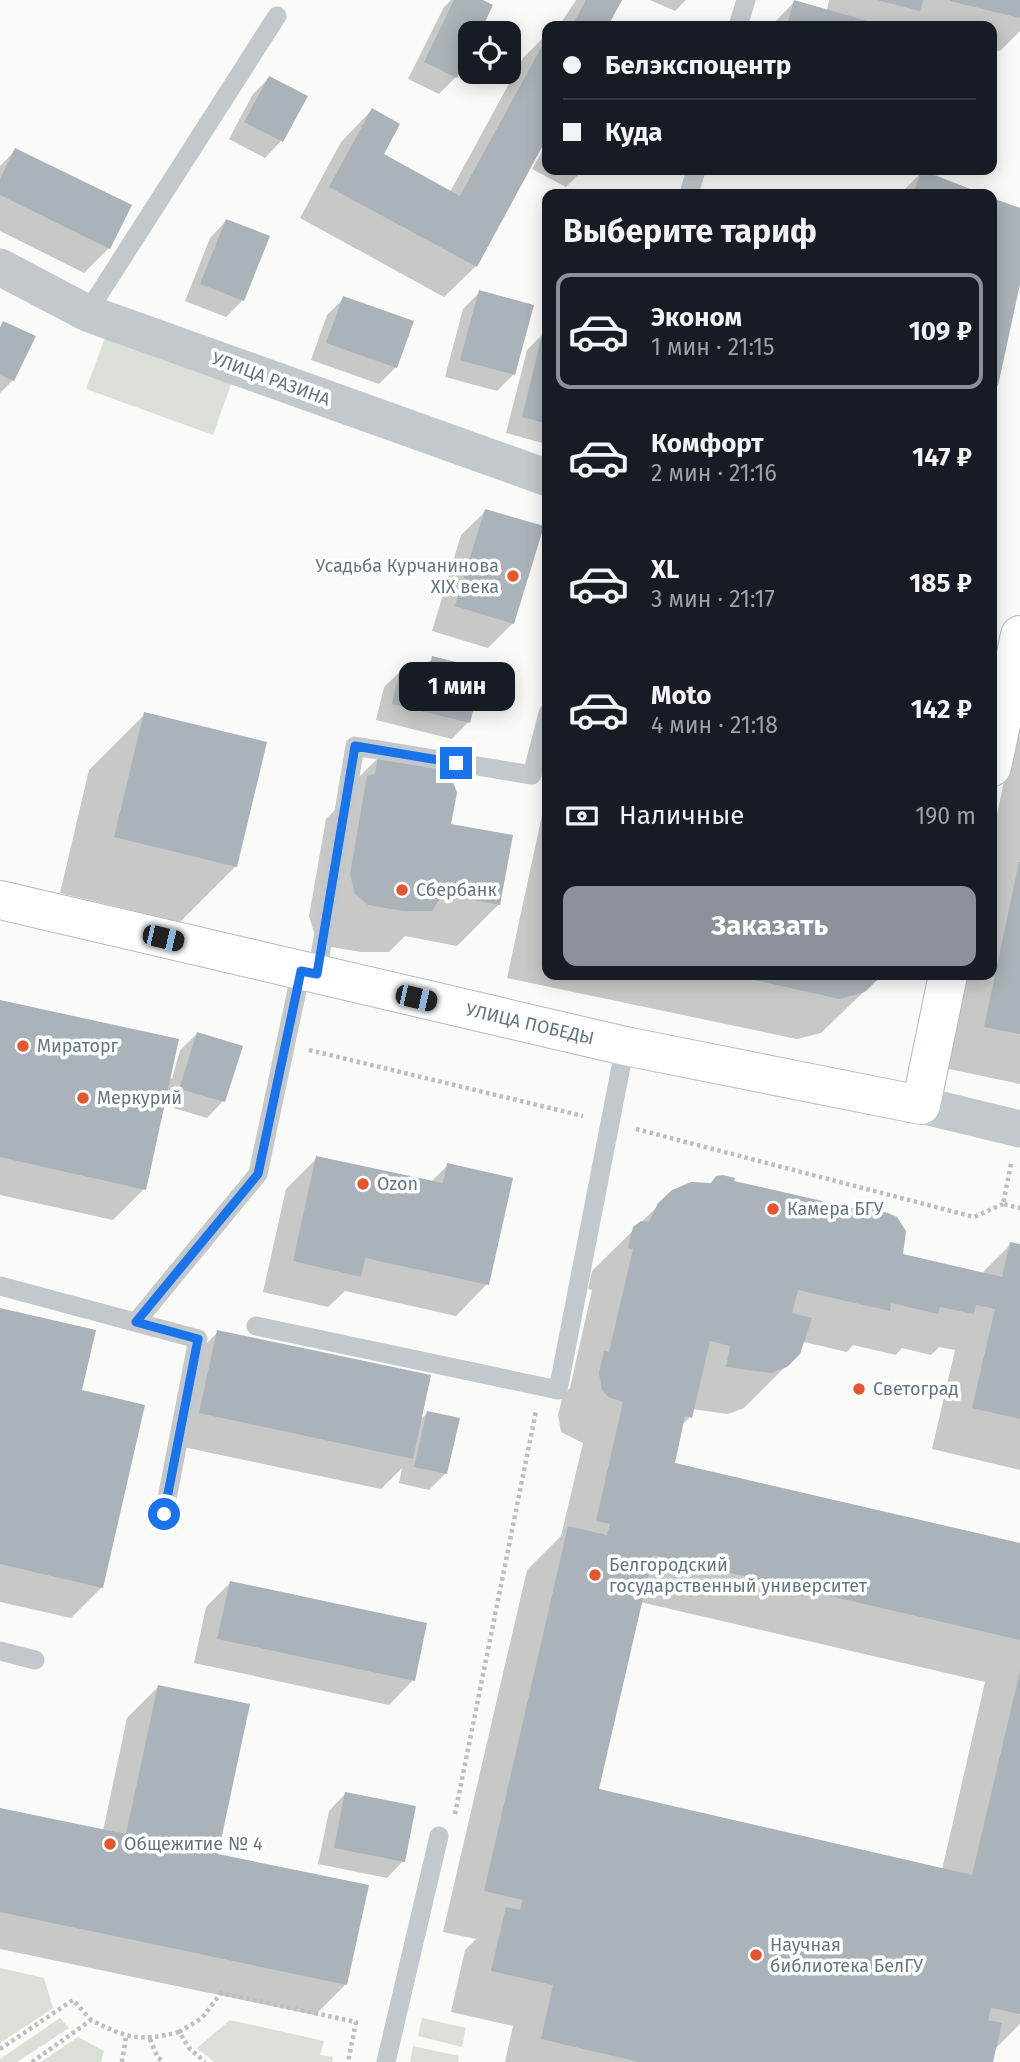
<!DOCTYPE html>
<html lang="ru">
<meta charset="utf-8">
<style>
body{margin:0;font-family:"Fira Sans",sans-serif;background:#242831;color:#f1f3f6;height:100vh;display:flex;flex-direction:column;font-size:26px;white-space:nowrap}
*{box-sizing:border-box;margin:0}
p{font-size:23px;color:#9ea1a6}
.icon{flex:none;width:38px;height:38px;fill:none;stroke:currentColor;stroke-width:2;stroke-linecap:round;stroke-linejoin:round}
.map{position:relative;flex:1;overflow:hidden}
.panel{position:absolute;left:542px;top:189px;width:455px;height:791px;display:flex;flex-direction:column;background:#171b24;border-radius:14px;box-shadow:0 4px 18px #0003}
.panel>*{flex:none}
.top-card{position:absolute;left:542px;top:21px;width:455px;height:154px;border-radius:14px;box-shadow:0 4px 18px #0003;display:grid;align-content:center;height:154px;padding:0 21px;background:#171b24}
.fabs{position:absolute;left:458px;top:21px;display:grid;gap:14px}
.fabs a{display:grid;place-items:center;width:63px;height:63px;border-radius:14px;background:#171b24;box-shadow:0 4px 18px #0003;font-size:35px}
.end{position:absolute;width:32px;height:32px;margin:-16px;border:9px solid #1a73e8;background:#fff;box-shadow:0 0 0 4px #fff}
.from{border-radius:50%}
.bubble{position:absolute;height:49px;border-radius:14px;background:#171b24;box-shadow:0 4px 18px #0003;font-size:23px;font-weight:700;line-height:49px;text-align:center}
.car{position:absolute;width:21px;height:42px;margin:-21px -10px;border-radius:9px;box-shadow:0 0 5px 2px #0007;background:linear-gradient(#222 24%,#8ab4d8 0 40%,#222 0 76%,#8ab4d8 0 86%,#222 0)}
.top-card b{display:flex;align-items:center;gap:24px;height:66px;font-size:26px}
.top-card b+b{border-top:2px solid #363941}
.top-card i{width:18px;height:18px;background:#f1f3f6}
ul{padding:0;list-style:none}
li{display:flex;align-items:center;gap:21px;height:116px;margin:0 14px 10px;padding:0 7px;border:4px solid transparent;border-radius:14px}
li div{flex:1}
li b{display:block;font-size:26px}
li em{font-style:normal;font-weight:700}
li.on{border-color:#8c9099}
li>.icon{width:63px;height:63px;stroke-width:1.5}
h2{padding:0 21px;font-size:32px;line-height:84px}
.pay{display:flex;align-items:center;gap:18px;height:77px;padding:0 21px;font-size:26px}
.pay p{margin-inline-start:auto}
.cta{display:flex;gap:14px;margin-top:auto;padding:14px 21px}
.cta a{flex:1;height:80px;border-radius:14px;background:#8c9099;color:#fff;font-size:28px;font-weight:700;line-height:80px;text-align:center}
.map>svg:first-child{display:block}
.green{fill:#dadfd7}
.shadow{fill:#0003;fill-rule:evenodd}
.building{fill:#aab3b9}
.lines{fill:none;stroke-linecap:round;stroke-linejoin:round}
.secondary-casing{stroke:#b3babf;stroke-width:40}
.path{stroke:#bbbfc2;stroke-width:4.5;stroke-dasharray:3.5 3.5;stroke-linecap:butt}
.lane{stroke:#c3c8cc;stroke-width:19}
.street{stroke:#c3c8cc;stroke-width:37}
.secondary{stroke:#fff;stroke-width:38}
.route{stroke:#1a73e8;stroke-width:9}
.poi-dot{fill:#e4572e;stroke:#fff;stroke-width:2.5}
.labels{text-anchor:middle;stroke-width:7;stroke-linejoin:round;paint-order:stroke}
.street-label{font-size:18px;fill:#657683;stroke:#fff}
.poi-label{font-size:18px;fill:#657683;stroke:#fff;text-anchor:start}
</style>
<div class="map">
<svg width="1020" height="2062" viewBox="0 0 1020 2062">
<rect width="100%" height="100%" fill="#fafaf8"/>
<path class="green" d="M109,327L235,373L213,435L86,389Z
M0,1968L44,1978L53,2008L0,2043Z
M60,2018L69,2028L17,2062H0V2059Z
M422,2018L466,2028L462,2047L418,2036Z
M230,2020L324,2041L320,2055L333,2057L332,2062H214L197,2048Z
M78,2037L104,2051L101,2062H41Z
M413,2046L459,2056L458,2062H410Z"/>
<path class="shadow" d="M451,0H479L491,6L478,33H471V47L456,77L439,94L408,79L444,7Z
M576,0H620L606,26H559Z
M650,0H686L675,11Z
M829,0H1020V31L1000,51L992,50V26H771L795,1L827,10Z
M548,33V133L476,266L444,297L300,218L341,142L372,110L381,155L450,192L523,58Z
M269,78L281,141L265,158L229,139L253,94Z
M548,141V170H583L566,187L532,169Z
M16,150L130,206L109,248L84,273L0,231V166Z
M831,170H846L842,173Z
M922,172L979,194H900Z
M226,221L243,300L226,317L185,301L210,238Z
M480,292L514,374L497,391L445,377L463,309Z
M344,298L396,367L379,384L311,360L327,315Z
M4,323L13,380L0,393V327Z
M544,333L548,334L546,444L506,433L527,350Z
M486,511L513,623L488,648L432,631L461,535Z
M433,658L468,722L452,739L376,720L384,687L401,671L417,674Z
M1020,706V1084L944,1068L963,975H992V838Z
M145,714L236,866L180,922L60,893L89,770Z
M378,758L449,825L499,904L457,946L405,936L389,952H361L326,946L315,936L309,916L326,819L335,810L337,799Z
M548,787V975L880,976L821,1033L797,1039L507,978Z
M0,1001L172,1079L180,1050L197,1034L223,1101L207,1118L163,1105L144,1189L113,1220L0,1195Z
M317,1158L431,1182L448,1165L487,1284L456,1316L345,1291L328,1307L263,1292L286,1189Z
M732,1182L864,1213L867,1210L901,1255L981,1274L1011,1244L1020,1246V1470L932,1449L955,1350L939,1347L931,1355L902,1348L896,1355L853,1345L847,1352L804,1342L799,1353L744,1408L728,1414L692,1409L690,1417L681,1426L672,1465L1020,1545V2024L994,2050L991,2062H505L513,2026L451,2012L465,1950L476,1939L443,1932L527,1570L561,1536L583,1443L561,1432L558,1415L563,1395L570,1388L592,1290L588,1289L592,1271L673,1191ZM640,1602L985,1682L942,1870L597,1790Z
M0,1310L80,1392L102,1587L71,1618L0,1602Z
M218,1332L420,1420L427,1413L446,1473L429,1490L399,1483L402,1468L381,1489L169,1444L187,1363Z
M230,1583L413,1680L389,1705L194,1663L206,1607Z
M158,1687L216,1855L346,1984L315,2015L0,1949V1810L103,1831L127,1718Z
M345,1794L403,1861L387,1878L318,1864L329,1811Z"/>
<path class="building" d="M454,0H483L493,5L480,33H471V51L457,78L424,62Z
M586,0H622L608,26H572Z
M794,0L885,26H787Z
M877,0H923L920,11Z
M950,0H1020V18L950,1Z
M548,35V136L477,267L329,187L372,108L400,124L384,154L460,196Z
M269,76L308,96L283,142L244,122Z
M15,148L132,205L110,249L0,195V179Z
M922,170L983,194H913Z
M992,198L1020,208V284L998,386L992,384Z
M226,219L270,236L244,301L200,284Z
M479,290L534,305L515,375L460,360Z
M343,296L414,321L397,368L326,343Z
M3,321L36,336L14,381L0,375V328Z
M543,331L548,333V424L522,417Z
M485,509L544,526L514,624L455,606Z
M432,656L484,669L470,723L392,704L400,669L428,675Z
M144,712L267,742L237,867L114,837Z
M378,756L438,767L451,776L457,793L451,824L513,835L500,905L443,894L432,911H403L368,905L355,894L350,874L367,776L375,774Z
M1019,862H1020V1034L984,1027Z
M732,975H882L865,992L840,999Z
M0,1000L179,1039L146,1190L0,1157Z
M197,1032L243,1046L225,1102L179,1089Z
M316,1156L443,1183L447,1163L513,1178L489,1285L365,1258L361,1277L293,1261Z
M723,1175L735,1178L734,1181L866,1211L867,1208L888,1213L897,1217L906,1231L903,1254L1002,1277L1010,1242L1020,1244V1419L972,1408L995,1309L976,1305L974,1314L940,1307L938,1314L891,1303L890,1311L798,1290L792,1313L812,1318L800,1354L787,1367L771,1373L726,1367L730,1346L710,1341L692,1418L685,1416L675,1463L1020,1543V1640L653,1555L599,1789L972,1875L1020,1671V2014L991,2008L988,2020L1002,2023L993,2062H639L541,2039L553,1985L491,1971L506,1907L520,1910L523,1900L484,1891L568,1526L607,1535L610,1524L596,1521L623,1402L608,1397L602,1390L599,1373L604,1351L609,1352L633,1249L628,1248L633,1227L641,1221L649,1222L658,1203L672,1190L691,1182L711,1183L716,1176Z
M0,1308L96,1330L82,1390L145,1405L103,1588L0,1564Z
M217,1330L431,1375L413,1459L199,1413Z
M427,1411L460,1418L447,1474L414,1467Z
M230,1581L427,1623L415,1681L217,1639Z
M158,1685L250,1704L218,1854L369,1885L347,1985L0,1912V1808L126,1834Z
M345,1792L416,1806L405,1862L334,1848Z"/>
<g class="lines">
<defs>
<path id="secondary" d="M992,767L1020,635
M0,900L625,1046L921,1105L948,975"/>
</defs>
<use href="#secondary" class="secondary-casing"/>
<path class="path" d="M309,1050L583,1116
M636,1129L974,1217L1003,1204
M1011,1164L1003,1204L1020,1208
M455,1814L536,1411
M179,2032L202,2018L221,1993L356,2022L348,2062
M150,2039L158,2058L164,2062
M0,2049L73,2000L91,2020
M32,2062L91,2020C127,2038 139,2042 179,2032L190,2049L205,2062
M122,2062L126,2037"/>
<path class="lane" d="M738,26L746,0
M689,194L696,170
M87,313L277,16
M317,974L355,746L532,775L548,713
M0,1286L198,1339L164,1514
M136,1322L258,1174L301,971
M256,1326L558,1390L625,1046
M0,1651L35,1660
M386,2062L439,1836"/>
<path class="street" d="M0,267L87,313L548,478
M921,1105L1020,1129"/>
<use href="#secondary" class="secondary"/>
</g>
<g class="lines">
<path class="route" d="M164,1514L198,1339L136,1322L258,1174L301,971L317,974L355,746L456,763"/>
</g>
<g class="poi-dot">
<circle cx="513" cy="576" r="7"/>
<circle cx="402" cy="890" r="7"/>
<circle cx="23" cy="1046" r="7"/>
<circle cx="83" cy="1098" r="7"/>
<circle cx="363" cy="1184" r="7"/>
<circle cx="773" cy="1209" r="7"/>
<circle cx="859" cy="1389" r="7"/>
<circle cx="595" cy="1575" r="7"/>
<circle cx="110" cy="1844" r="7"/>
<circle cx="756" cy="1955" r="7"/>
</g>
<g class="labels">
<g class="street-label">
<text transform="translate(271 379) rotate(20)" y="6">УЛИЦА РАЗИНА</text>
<text transform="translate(530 1024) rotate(13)" y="6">УЛИЦА ПОБЕДЫ</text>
</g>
<g class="poi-label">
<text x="499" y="572" text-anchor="end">Усадьба Курчанинова<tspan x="499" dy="21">XIX века</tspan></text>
<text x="416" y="896">Сбербанк</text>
<text x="37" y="1052">Мираторг</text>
<text x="97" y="1104">Меркурий</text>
<text x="377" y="1190">Ozon</text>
<text x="787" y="1215">Камера БГУ</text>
<text x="873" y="1395">Светоград</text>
<text x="609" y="1571">Белгородский<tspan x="609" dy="21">государственный университет</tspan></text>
<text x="124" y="1850">Общежитие № 4</text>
<text x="770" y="1951">Научная<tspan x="770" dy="21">библиотека БелГУ</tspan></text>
</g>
</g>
</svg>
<div class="fabs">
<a><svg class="icon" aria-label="locate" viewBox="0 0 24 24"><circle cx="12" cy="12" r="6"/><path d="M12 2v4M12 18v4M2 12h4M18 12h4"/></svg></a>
</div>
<i class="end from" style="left:164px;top:1514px"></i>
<i class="end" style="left:456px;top:763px"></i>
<div class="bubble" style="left:399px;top:662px;width:116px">1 мин</div>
<i class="car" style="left:163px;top:938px;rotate:103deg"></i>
<i class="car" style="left:416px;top:998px;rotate:103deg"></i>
<div class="top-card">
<b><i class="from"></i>Белэкспоцентр</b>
<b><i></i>Куда</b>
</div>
<section class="panel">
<h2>Выберите тариф</h2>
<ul>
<li class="on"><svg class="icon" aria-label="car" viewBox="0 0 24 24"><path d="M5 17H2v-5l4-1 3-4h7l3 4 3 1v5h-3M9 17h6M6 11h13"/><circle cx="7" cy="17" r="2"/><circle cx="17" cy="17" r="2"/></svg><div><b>Эконом</b><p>1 мин · 21:15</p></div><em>109 ₽</em></li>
<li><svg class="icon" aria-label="car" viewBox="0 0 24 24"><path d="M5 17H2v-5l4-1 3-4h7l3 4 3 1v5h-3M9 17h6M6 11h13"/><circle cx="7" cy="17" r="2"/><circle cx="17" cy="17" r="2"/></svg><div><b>Комфорт</b><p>2 мин · 21:16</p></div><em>147 ₽</em></li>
<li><svg class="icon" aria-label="car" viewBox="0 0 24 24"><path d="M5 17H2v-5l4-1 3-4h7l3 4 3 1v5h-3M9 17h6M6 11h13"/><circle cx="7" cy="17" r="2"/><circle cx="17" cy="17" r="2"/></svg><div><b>XL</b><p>3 мин · 21:17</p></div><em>185 ₽</em></li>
<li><svg class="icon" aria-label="car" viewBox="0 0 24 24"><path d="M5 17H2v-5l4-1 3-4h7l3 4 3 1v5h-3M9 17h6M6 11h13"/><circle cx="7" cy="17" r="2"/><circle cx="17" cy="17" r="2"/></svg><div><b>Moto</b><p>4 мин · 21:18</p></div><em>142 ₽</em></li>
</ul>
<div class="pay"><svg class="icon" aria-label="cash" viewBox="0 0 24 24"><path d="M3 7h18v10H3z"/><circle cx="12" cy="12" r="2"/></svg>Наличные<p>190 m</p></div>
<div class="cta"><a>Заказать</a></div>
</section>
</div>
